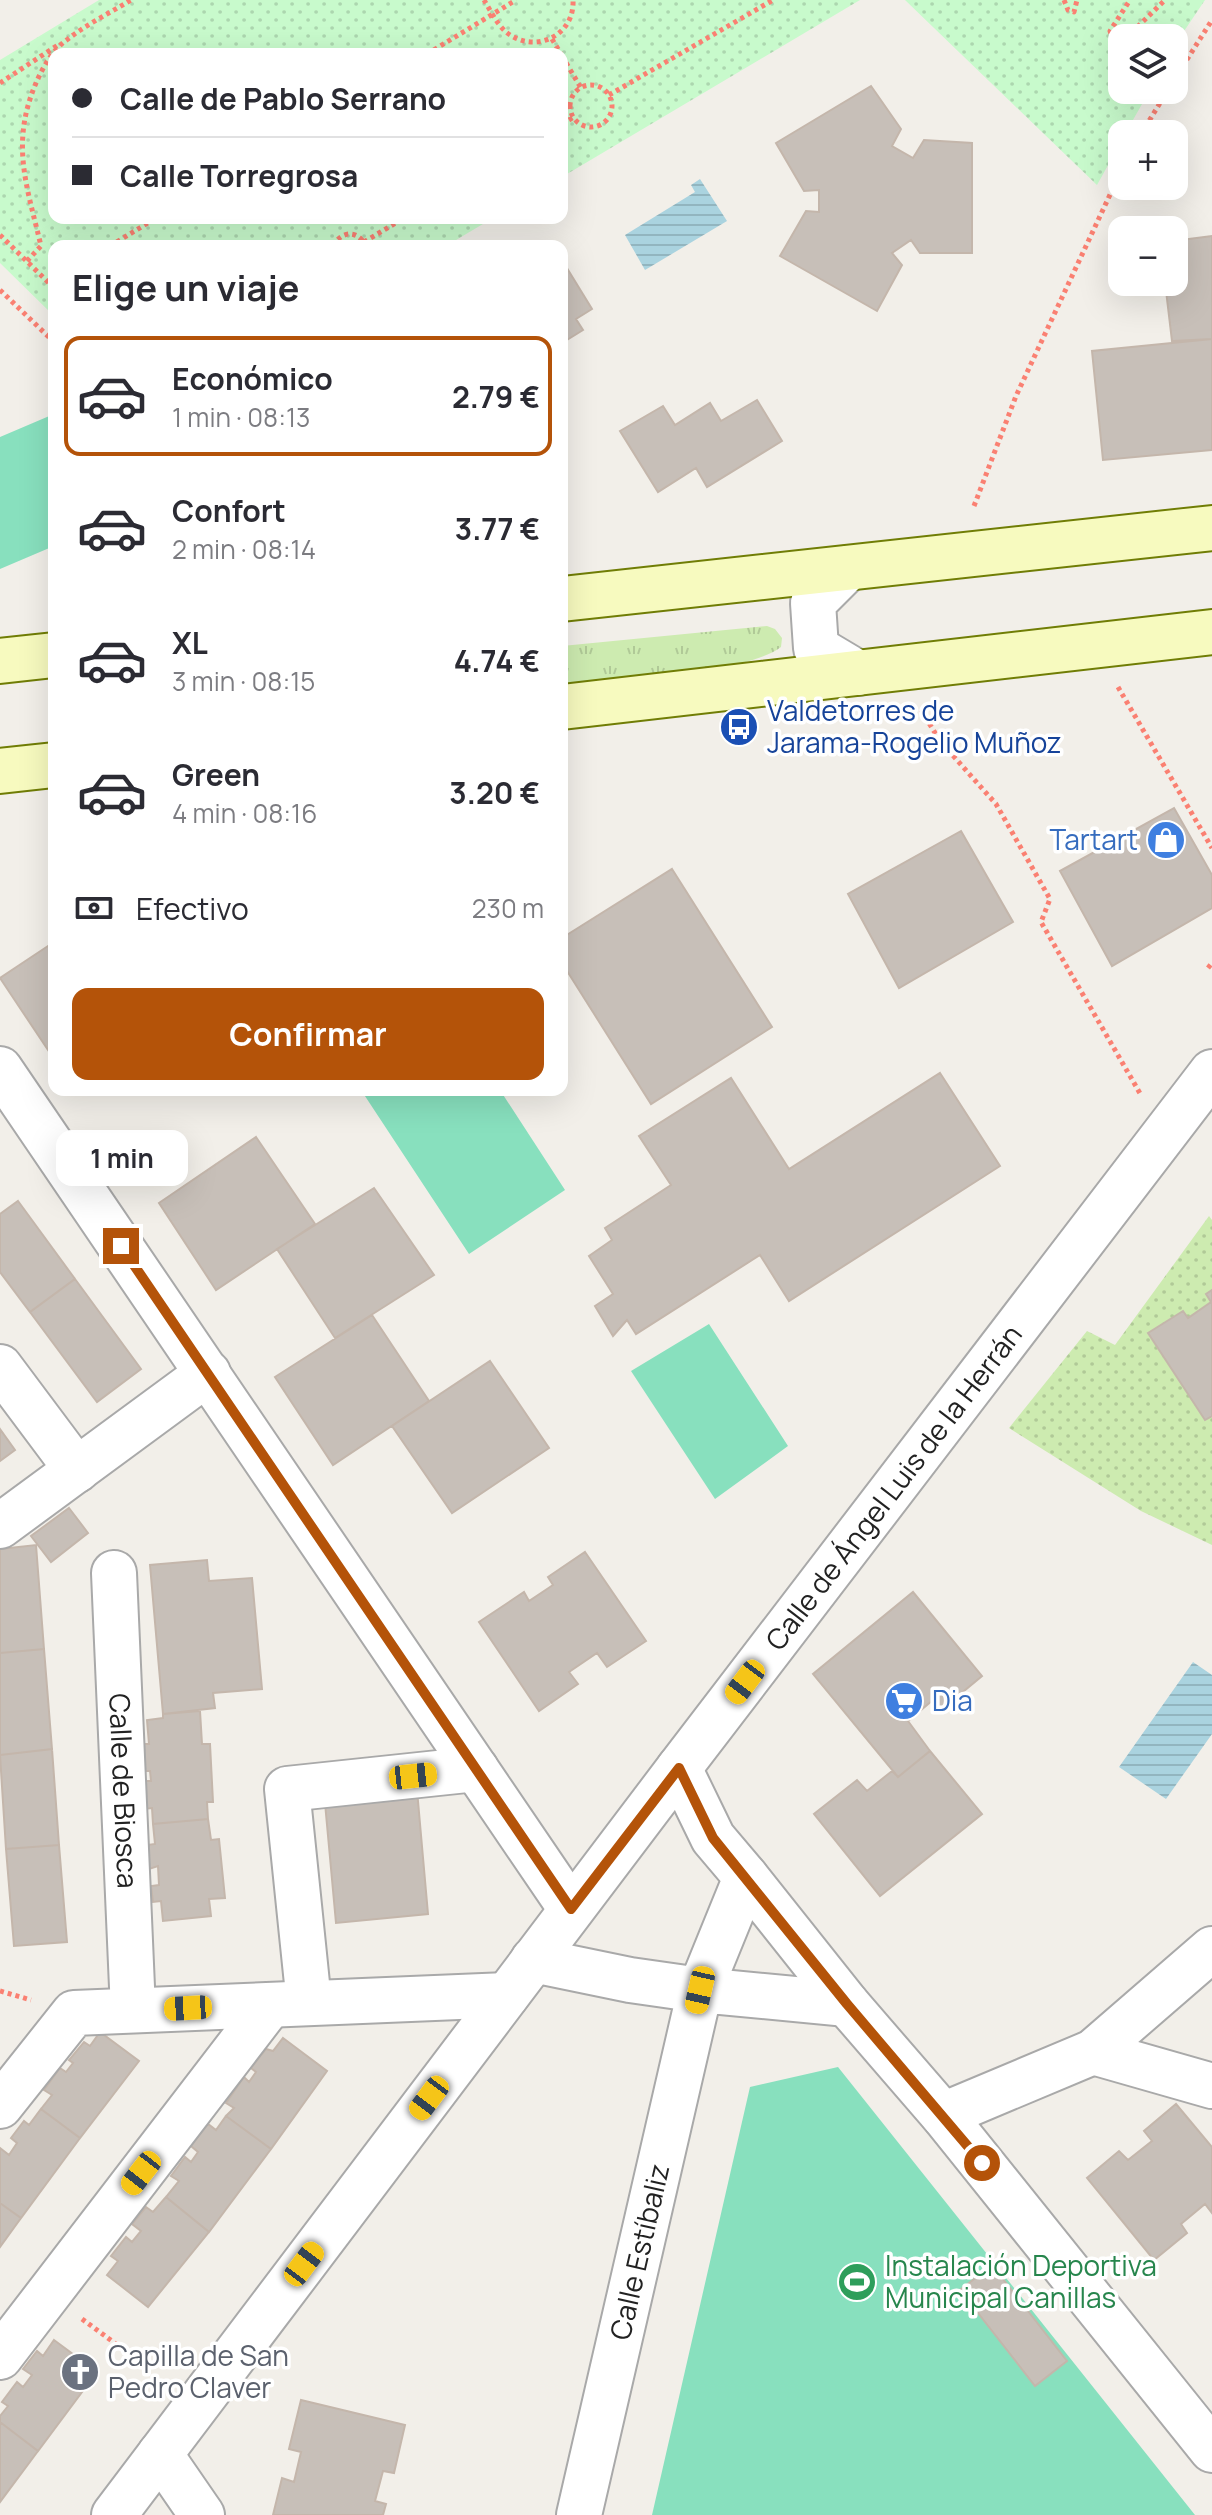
<!DOCTYPE html>
<html lang="es">
<meta charset="utf-8">
<style>
body{margin:0;font-family:Manrope,sans-serif;background:#f7f7f7;color:#2b2b33;height:100vh;display:flex;flex-direction:column;font-size:30px;white-space:nowrap}
*{box-sizing:border-box;margin:0}
p{font-size:26px;color:#7c7c81}
.icon{flex:none;width:44px;height:44px;fill:none;stroke:currentColor;stroke-width:2;stroke-linecap:round;stroke-linejoin:round}
.map{position:relative;flex:1;overflow:hidden}
.details{position:absolute;left:48px;top:240px;width:520px;height:856px;display:flex;flex-direction:column;background:#fff;border-radius:16px;box-shadow:0 8px 32px #0002}
.details>*{flex:none}
.top-card{position:absolute;left:48px;top:48px;width:520px;height:176px;border-radius:16px;box-shadow:0 8px 32px #0002;display:grid;align-content:center;height:176px;padding:0 24px;background:#fff}
.buttons{position:absolute;left:1108px;top:24px;display:grid;gap:16px}
.buttons a{display:grid;place-items:center;width:80px;height:80px;border-radius:16px;background:#fff;box-shadow:0 8px 32px #0002;font-size:40px}
.end{position:absolute;width:36px;height:36px;margin:-18px;border:10px solid #b45309;background:#fff;box-shadow:0 0 0 4px #fff}
.from{border-radius:50%}
.bubble{position:absolute;height:56px;border-radius:16px;background:#fff;box-shadow:0 8px 32px #0002;font-size:26px;font-weight:700;line-height:56px;text-align:center}
.car{position:absolute;width:24px;height:48px;margin:-24px -12px;border-radius:10px;box-shadow:0 0 6px 2px #0007;background:linear-gradient(#f5c518 24%,#345 0 40%,#f5c518 0 76%,#345 0 86%,#f5c518 0)}
.top-card b{display:flex;align-items:center;gap:28px;height:76px;font-size:30px}
.top-card b+b{border-top:2px solid #e1e1e2}
.top-card i{width:20px;height:20px;background:#2b2b33}
ul{padding:0;list-style:none}
li{display:flex;align-items:center;gap:24px;height:120px;margin:0 16px 12px;padding:0 8px;border:4px solid transparent;border-radius:16px}
li div{flex:1}
li b{display:block;font-size:30px}
li em{font-style:normal;font-weight:700}
li.active{border-color:#b45309}
li>.icon{width:72px;height:72px;stroke-width:1.5}
h2{padding:0 24px;font-size:36px;line-height:96px}
.pay{display:flex;align-items:center;gap:20px;height:88px;padding:0 24px;font-size:30px}
.pay p{margin-inline-start:auto}
.button{display:flex;gap:16px;margin-top:auto;padding:16px 24px}
.button a{flex:1;height:92px;border-radius:16px;background:#b45309;color:#fff;font-size:32px;font-weight:700;line-height:92px;text-align:center}
.map>svg:first-child{display:block}
.grass{fill:url(#grass-tufts)}
.park{fill:url(#park-dots)}
.garden{fill:url(#garden-dots)}
.pitch{fill:#88e0be}
.water{fill:url(#water-rules)}
.building{fill:#c7bfb8;stroke:#c4b6ab;stroke-width:2}
.lines{fill:none;stroke-linecap:round;stroke-linejoin:round}
.street-casing{stroke:#a9a9a9;stroke-width:48}
.secondary-casing{stroke:#707d05;stroke-width:48}
.path{stroke:#fa8072;stroke-width:5;stroke-dasharray:4 4;stroke-linecap:butt}
.street{stroke:#fff;stroke-width:44}
.secondary{stroke:#f7fabf;stroke-width:44}
.route{stroke:#b45309;stroke-width:10}
.labels{text-anchor:middle;stroke-width:7;stroke-linejoin:round;paint-order:stroke}
.transit-label{font-size:28px;fill:#164399;stroke:#fff;text-anchor:start}
.shop-label{font-size:28px;fill:#366cbe;stroke:#fff;text-anchor:end}
.street-label{font-size:28px;fill:#222;stroke:#fff}
.leisure-label{font-size:28px;fill:#27864d;stroke:#fff;text-anchor:start}
.worship-label{font-size:28px;fill:#5b616d;stroke:#fff;text-anchor:start}
</style>
<div class="map">
<svg width="1212" height="2515" viewBox="0 0 1212 2515">
<defs>
<pattern id="grass-tufts" width="24" height="20" patternUnits="userSpaceOnUse" patternTransform="scale(2)"><rect width="24" height="20" fill="#cdebb0"/><path d="M3 7l-1-3M5 7V3M7 7l1-3M15 17l-1-3M17 17v-4M19 17l1-3" fill="none" stroke="#b0c997"/></pattern>
<pattern id="park-dots" width="8" height="8" patternUnits="userSpaceOnUse" patternTransform="scale(2)"><rect width="8" height="8" fill="#c8facc"/><path d="M2 2h.1M6 6h.1" fill="none" stroke="#acd6af" stroke-width="1.8" stroke-linecap="round"/></pattern>
<pattern id="garden-dots" width="8" height="8" patternUnits="userSpaceOnUse" patternTransform="scale(2)"><rect width="8" height="8" fill="#cdebb0"/><path d="M2 2h.1M6 6h.1" fill="none" stroke="#b0c997" stroke-width="1.8" stroke-linecap="round"/></pattern>
<pattern id="water-rules" width="6" height="5" patternUnits="userSpaceOnUse" patternTransform="scale(2)"><rect width="6" height="5" fill="#aad3df"/><path d="M0 2.5h6" fill="none" stroke="#92b5bf"/></pattern>
</defs>
<rect width="100%" height="100%" fill="#f2efe9"/>
<path class="grass" d="M767,626L775,629L782,638L781,647C744,675 613,679 562,684V646Z"/>
<path class="park" d="M99,0H860L562,177V54H54V218H493L446,246H54V316L0,263V60Z
M905,0H1205L1174,46V38H1122V90H1150L1125,134H1122V140L1097,185Z"/>
<path class="garden" d="M1209,1216L1212,1220V1290L1206,1295L1211,1302L1188,1318L1183,1311L1148,1334L1205,1420L1212,1416V1545L1141,1511L1009,1428L1087,1331L1115,1345Z"/>
<path class="pitch" d="M54,414V546L0,569V437Z
M361,1090H500L565,1190L469,1254Z
M709,1324L788,1446L715,1499L631,1371Z
M838,2067L1195,2515H652L750,2087Z"/>
<path class="water" d="M700,179L727,221L645,270L625,235L695,192L691,185Z
M1193,1662L1212,1675V1734L1166,1799L1119,1767Z"/>
<path class="building" d="M871,86L901,129L892,146L913,158L924,140L972,143V253H920L911,240L892,253L902,265L877,311L780,256L806,211L819,212V190L804,191L776,143Z
M1212,236V339L1172,341L1165,282H1174V241Z
M562,260L592,309L576,319L583,330L562,343Z
M1212,339V450L1103,460L1092,351Z
M757,400L782,441L707,487L696,468L658,492L620,431L663,406L675,425L710,403L721,421Z
M1174,808L1212,875V908L1112,966L1060,871Z
M961,831L1013,922L899,988L848,894Z
M672,869L772,1027L651,1104L562,963V938Z
M54,942V1059L0,978Z
M940,1073L1000,1166L789,1301L760,1255L636,1334L627,1320L613,1336L595,1306L613,1294L589,1256L612,1240L605,1228L671,1185L639,1136L731,1078L789,1169Z
M256,1137L315,1224L216,1290L159,1203Z
M374,1188L434,1275L335,1338L277,1249Z
M18,1201L75,1279L30,1312L0,1272V1214Z
M75,1279L141,1369L97,1402L30,1312Z
M1212,1290V1416L1205,1420L1148,1333L1183,1311L1188,1318L1211,1302L1206,1294Z
M372,1315L429,1401L333,1465L275,1377Z
M490,1361L549,1448L452,1513L392,1426Z
M0,1429L15,1450L0,1461Z
M69,1508L88,1533L51,1562L31,1536Z
M36,1545L44,1649L0,1653V1549Z
M585,1552L646,1641L607,1667L597,1653L569,1672L578,1684L539,1711L479,1622L524,1592L529,1601L553,1585L548,1577Z
M207,1560L209,1581L252,1578L262,1689L213,1693L215,1708L163,1714L150,1565Z
M913,1592L982,1676L941,1710L933,1700L908,1721L930,1751L898,1777L813,1674Z
M44,1649L52,1749L0,1755V1653Z
M200,1711L202,1744H210L213,1802H207L208,1819L153,1824L152,1808L144,1809L142,1781H151L150,1771H141L139,1744H149L147,1720L163,1718V1714Z
M52,1749L59,1845L6,1849L0,1755Z
M930,1751L982,1814L880,1896L814,1814L857,1780L867,1791L892,1771L898,1777Z
M417,1790L428,1914L336,1923L324,1792Z
M208,1819L211,1840L219,1839L225,1898L209,1899L211,1916L163,1921L161,1901L153,1902L151,1886L159,1885L158,1866L149,1869L147,1845L155,1844L153,1824Z
M59,1845L67,1942L14,1946L6,1849Z
M100,2032L139,2061L80,2138L41,2109L52,2095L44,2090L60,2068L66,2072L73,2063L69,2060L84,2042L90,2046Z
M283,2038L327,2071L271,2149L226,2116L234,2108L226,2103L244,2077L249,2082L256,2072L251,2068L266,2049L273,2051Z
M1176,2104L1212,2147V2213L1205,2204L1181,2224L1187,2233L1154,2260L1087,2178L1119,2151L1128,2160L1152,2141L1144,2131Z
M41,2109L80,2138L21,2218L0,2203V2148L9,2155L17,2143L11,2138L24,2121L29,2125Z
M226,2116L271,2149L209,2232L166,2197L179,2181L171,2176L185,2157L191,2162L198,2152L191,2146L208,2124L216,2130Z
M166,2197L209,2232L148,2307L107,2275L118,2261L111,2256L126,2237L132,2242L141,2231L132,2224L146,2207L153,2212Z
M0,2203L21,2218L0,2247Z
M992,2265L1067,2361L1035,2386L960,2290Z
M54,2340L97,2372L38,2451L0,2422V2416L8,2406L2,2402L17,2382L23,2387L32,2375L23,2369L37,2351L43,2356Z
M301,2400L405,2425L394,2473L383,2471L375,2501L386,2504L383,2515H273L282,2478L294,2482L301,2452L289,2449Z
M0,2422L38,2451L0,2502Z"/>
<g class="lines">
<defs>
<g id="street">
<path d="M848,568L813,603L816,648L858,673"/>
<path d="M0,1069L571,1909"/>
<path d="M0,1367L77,1470"/>
<path d="M0,1526L208,1373"/>
<path id="s1" d="M114,1573L133,2010"/>
<path d="M746,1877L847,2004L943,2115L1212,2450"/>
<path d="M533,1960L630,1980L700,1990L746,1877L713,1838L679,1768"/>
<path d="M309,2003L287,1789L476,1769"/>
<path d="M1093,2052L1212,2086"/>
<path d="M0,2106L74,2013L507,1995"/>
<path d="M943,2115L1093,2052L1212,1949"/>
<path d="M0,2357L270,2005"/>
<path d="M160,2454L202,2515"/>
<path id="s2" d="M114,2515L679,1768L1212,1072"/>
<path id="s3" d="M579,2515L700,1990L847,2004"/>
</g>
<path id="secondary" d="M562,599L1212,528
M0,661L54,655
M562,707L1212,632
M0,771L54,765"/>
</defs>
<use href="#street" class="street-casing"/>
<use href="#secondary" class="secondary-casing"/>
<path class="path" d="M484,0C490,10 497,24 506,32C534,55 575,36 573,0
M1064,0L1068,10L1074,12L1077,0
M1126,38L1165,0
M552,39L561,54
M1122,41L1113,40L1110,31L1130,0
M427,54L516,0
M562,56L581,88
M1174,80L1212,20
M0,83L58,45
M570 106a21 21 0 1 1 42 0a21 21 0 1 1-42 0Z
M609,95L773,0
M562,124L574,117
M1141,134L1168,90
M0,235L54,288
M364,242L404,218
M110,246L156,218
M333,246C342,230 358,230 366,246
M27,261L41,246C27,186 10,144 36,83C43,67 53,49 68,39C87,24 110,13 131,0
M0,290L54,342
M974,506L1016,396L1122,169
M1118,687L1212,848
M921,710L940,741L996,804L1050,899L1041,922L1141,1095
M1208,968L1212,963
M0,1991L31,2000
M82,2319L146,2366"/>
<use href="#street" class="street"/>
<use href="#secondary" class="secondary"/>
</g>
<g class="lines">
<path class="route" d="M121,1246L571,1909L679,1768L713,1838L847,2004L982,2163"/>
</g>
<defs>
<symbol id="bus-disc" viewBox="-11 -11 22 22"><circle r="9.5" fill="#1a4fb4" stroke="#fff"/><path d="M-5-6H5V4H4V6H2V4H-2V6H-4V4H-5ZM-3.5-4V0h7V-4ZM-3.5 1.2v1.5H-2V1.2ZM2 1.2v1.5H3.5V1.2Z" fill="#fff"/></symbol>
<symbol id="shop-disc" viewBox="-11 -11 22 22"><circle r="9.5" fill="#3f7fe0" stroke="#fff"/><path d="M-5-2.5h2.3a2.7 3.5 0 0 1 5.4 0H5L5.5 6h-11ZM-1.5-2.5h3a1.5 2.3 0 0 0-3 0Z" fill="#fff"/></symbol>
<symbol id="supermarket-disc" viewBox="-11 -11 22 22"><circle r="9.5" fill="#3f7fe0" stroke="#fff"/><path d="M-6-5.5h2.5l.6 2H6L4.5 2H-2.5L-4.4-4H-6ZM-1.5 3.2a1.3 1.3 0 1 0 .1 0ZM3 3.2a1.3 1.3 0 1 0 .1 0Z" fill="#fff"/></symbol>
<symbol id="stadium-disc" viewBox="-11 -11 22 22"><circle r="9.5" fill="#2e9e5b" stroke="#fff"/><path d="M0-5a6.5 5 0 1 0 0 10a6.5 5 0 1 0 0-10ZM-3.5-1.8h7v3.6h-7Z" fill="#fff"/></symbol>
<symbol id="church-disc" viewBox="-11 -11 22 22"><circle r="9.5" fill="#6b7280" stroke="#fff"/><path d="M-1.2-6h2.4v3.5h3.3v2.4h-3.3V6h-2.4V-.1h-3.3v-2.4h3.3Z" fill="#fff"/></symbol>
</defs>
<g fill-rule="evenodd">
<use href="#bus-disc" x="717" y="705" width="44" height="44"/>
<use href="#shop-disc" x="1144" y="818" width="44" height="44"/>
<use href="#supermarket-disc" x="882" y="1679" width="44" height="44"/>
<use href="#stadium-disc" x="835" y="2260" width="44" height="44"/>
<use href="#church-disc" x="58" y="2350" width="44" height="44"/>
</g>
<g class="labels">
<g class="transit-label">
<text x="767" y="721">Valdetorres de<tspan x="767" dy="32">Jarama-Rogelio Muñoz</tspan></text>
</g>
<g class="shop-label">
<text x="1138" y="850">Tartart</text>
<text x="932" y="1711" text-anchor="start">Dia</text>
</g>
<g class="street-label">
<text dy="10" stroke="none"><textPath href="#s2" startOffset="1290">Calle de Ángel Luis de la Herrán</textPath></text>
<text dy="10" stroke="none"><textPath href="#s1" startOffset="218">Calle de Biosca</textPath></text>
<text dy="10" stroke="none"><textPath href="#s3" startOffset="270">Calle Estíbaliz</textPath></text>
</g>
<g class="leisure-label">
<text x="885" y="2276">Instalación Deportiva<tspan x="885" dy="32">Municipal Canillas</tspan></text>
</g>
<g class="worship-label">
<text x="108" y="2366">Capilla de San<tspan x="108" dy="32">Pedro Claver</tspan></text>
</g>
</g>
</svg>
<div class="buttons">
<a><svg class="icon" aria-label="layers" viewBox="0 0 24 24"><path d="M12 4l9 5-9 5-9-5zM3 14l9 5 9-5"/></svg></a>
<a>+</a>
<a>−</a>
</div>
<i class="end from" style="left:982px;top:2163px"></i>
<i class="end" style="left:121px;top:1246px"></i>
<div class="bubble" style="left:56px;top:1130px;width:132px">1 min</div>
<i class="car" style="left:745px;top:1682px;rotate:217deg"></i>
<i class="car" style="left:413px;top:1776px;rotate:84deg"></i>
<i class="car" style="left:700px;top:1990px;rotate:193deg"></i>
<i class="car" style="left:188px;top:2008px;rotate:267deg"></i>
<i class="car" style="left:429px;top:2098px;rotate:217deg"></i>
<i class="car" style="left:141px;top:2173px;rotate:218deg"></i>
<i class="car" style="left:304px;top:2264px;rotate:37deg"></i>
<div class="top-card">
<b><i class="from"></i>Calle de Pablo Serrano</b>
<b><i></i>Calle Torregrosa</b>
</div>
<section class="details">
<h2>Elige un viaje</h2>
<ul>
<li class="active"><svg class="icon" aria-label="car" viewBox="0 0 24 24"><path d="M5 17H2v-5l4-1 3-4h7l3 4 3 1v5h-3M9 17h6M6 11h13"/><circle cx="7" cy="17" r="2"/><circle cx="17" cy="17" r="2"/></svg><div><b>Económico</b><p>1 min · 08:13</p></div><em>2.79 €</em></li>
<li><svg class="icon" aria-label="car" viewBox="0 0 24 24"><path d="M5 17H2v-5l4-1 3-4h7l3 4 3 1v5h-3M9 17h6M6 11h13"/><circle cx="7" cy="17" r="2"/><circle cx="17" cy="17" r="2"/></svg><div><b>Confort</b><p>2 min · 08:14</p></div><em>3.77 €</em></li>
<li><svg class="icon" aria-label="car" viewBox="0 0 24 24"><path d="M5 17H2v-5l4-1 3-4h7l3 4 3 1v5h-3M9 17h6M6 11h13"/><circle cx="7" cy="17" r="2"/><circle cx="17" cy="17" r="2"/></svg><div><b>XL</b><p>3 min · 08:15</p></div><em>4.74 €</em></li>
<li><svg class="icon" aria-label="car" viewBox="0 0 24 24"><path d="M5 17H2v-5l4-1 3-4h7l3 4 3 1v5h-3M9 17h6M6 11h13"/><circle cx="7" cy="17" r="2"/><circle cx="17" cy="17" r="2"/></svg><div><b>Green</b><p>4 min · 08:16</p></div><em>3.20 €</em></li>
</ul>
<div class="pay"><svg class="icon" aria-label="cash" viewBox="0 0 24 24"><path d="M3 7h18v10H3z"/><circle cx="12" cy="12" r="2"/></svg>Efectivo<p>230 m</p></div>
<div class="button"><a>Confirmar</a></div>
</section>
</div>
